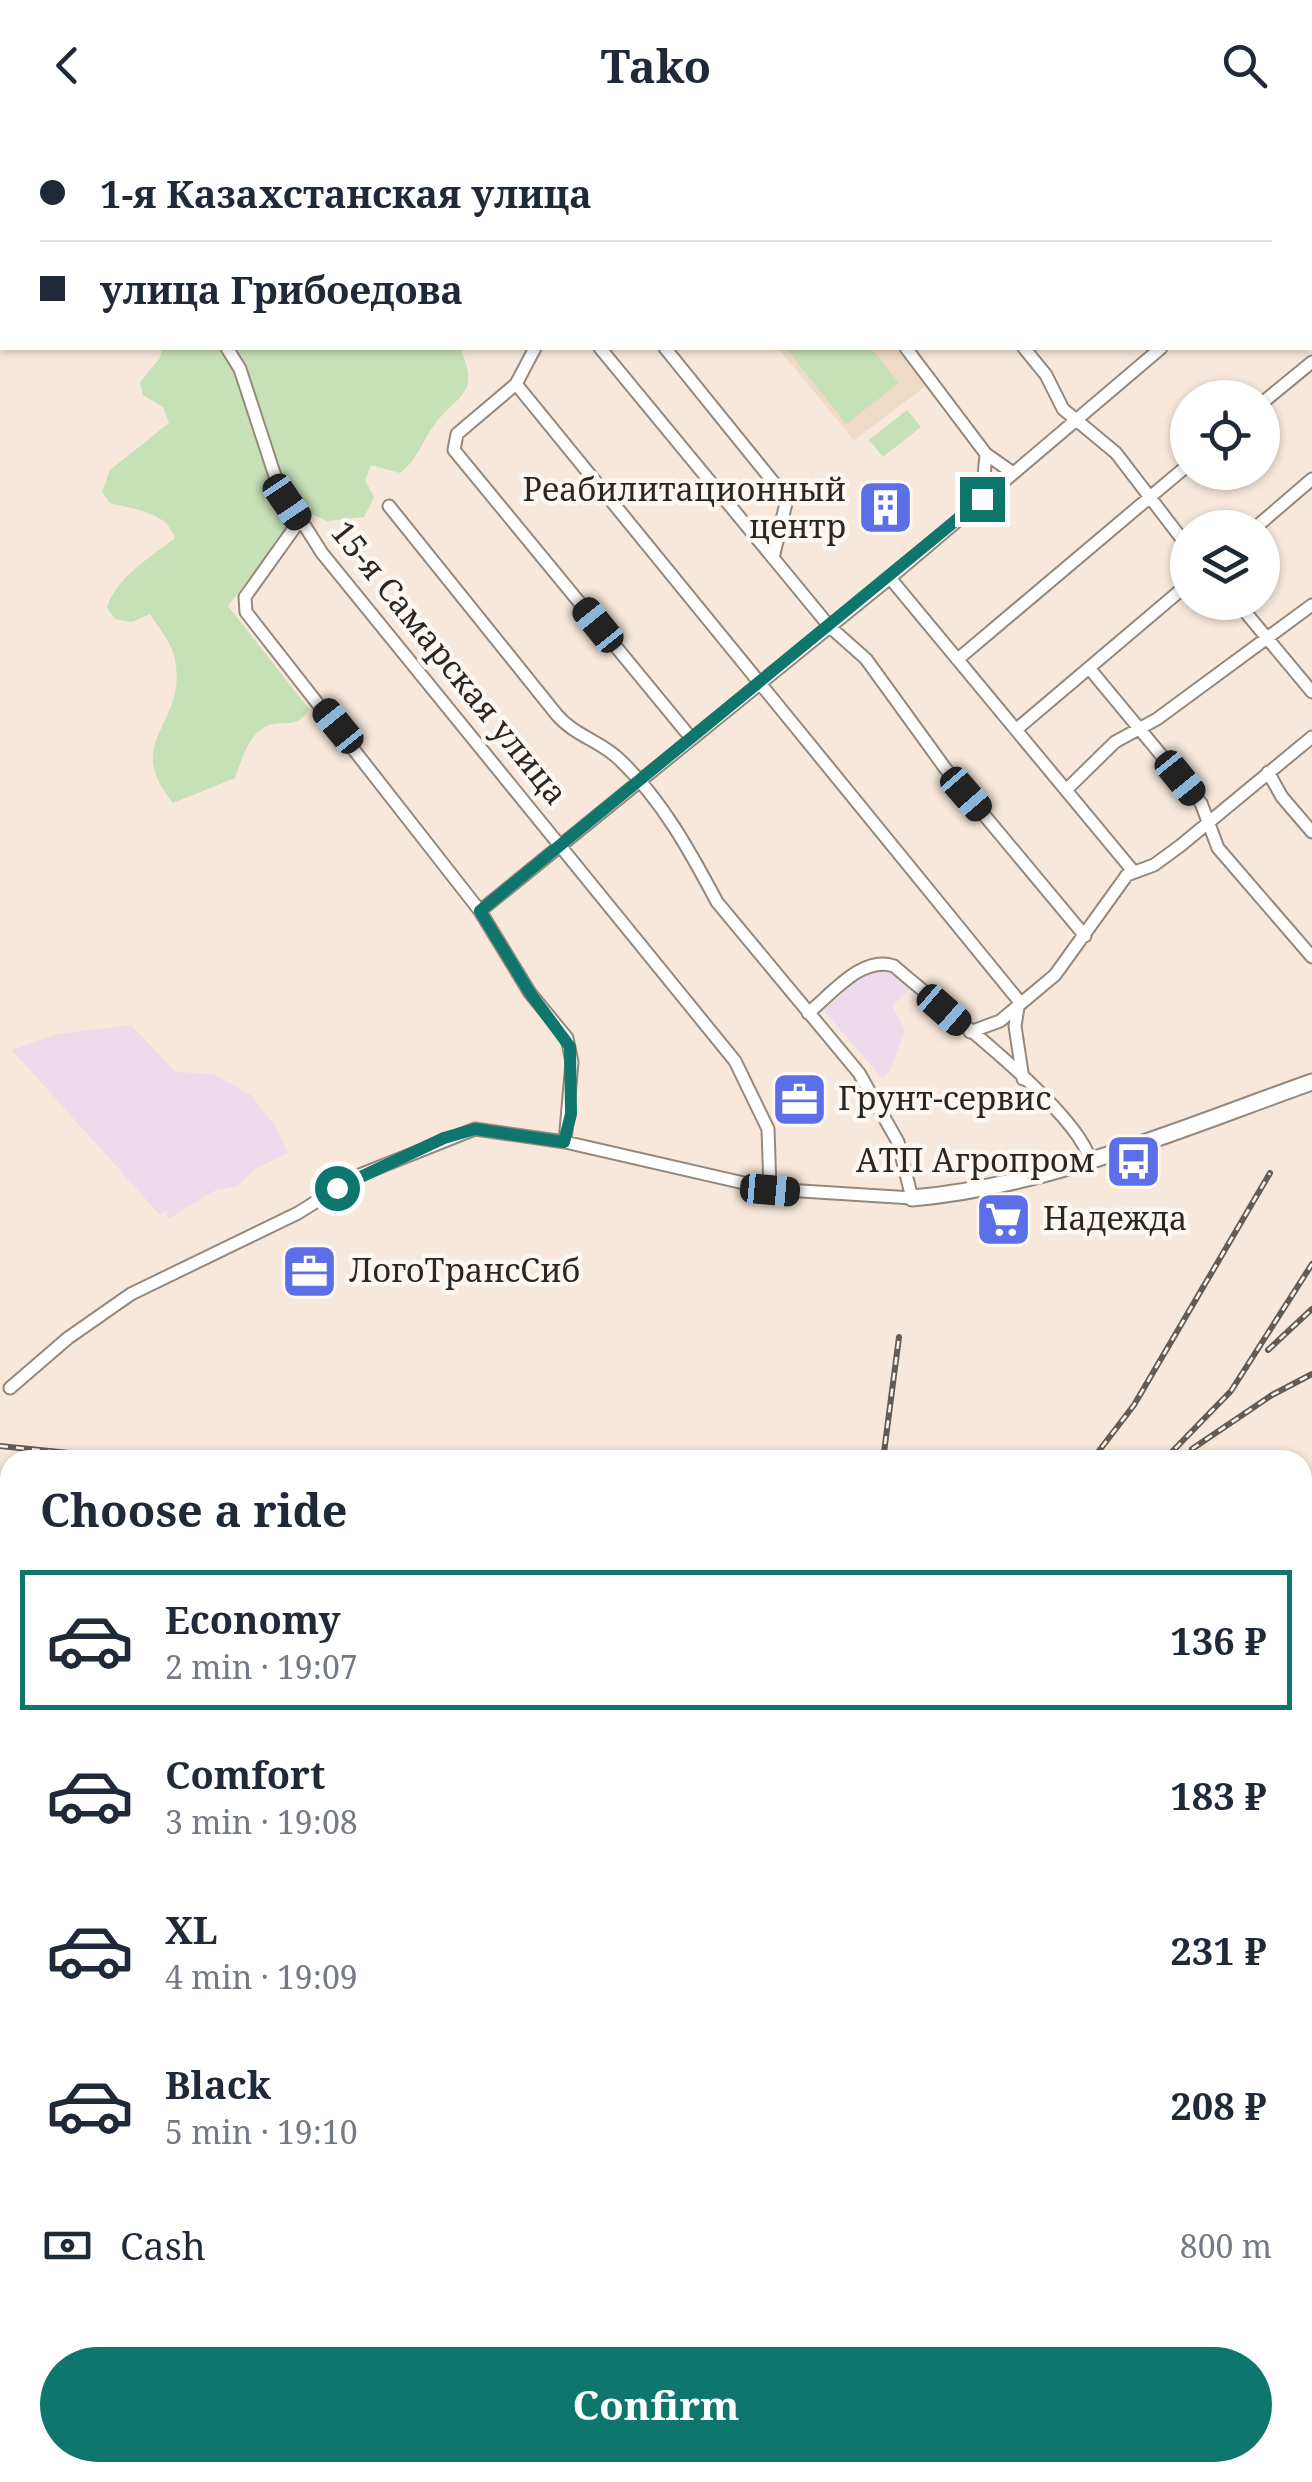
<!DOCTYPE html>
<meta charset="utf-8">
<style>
body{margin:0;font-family:"Noto Serif",serif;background:#f2f2f3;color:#1f2937;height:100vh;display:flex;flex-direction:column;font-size:38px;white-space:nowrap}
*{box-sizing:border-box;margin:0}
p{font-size:32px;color:#747a83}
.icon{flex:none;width:55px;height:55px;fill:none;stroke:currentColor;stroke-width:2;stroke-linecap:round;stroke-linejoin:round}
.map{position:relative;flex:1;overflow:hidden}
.drawer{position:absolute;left:0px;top:1320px;width:1312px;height:1032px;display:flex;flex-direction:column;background:#fff;border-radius:30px 30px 0 0;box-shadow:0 2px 8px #0004}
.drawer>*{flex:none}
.guide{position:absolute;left:0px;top:0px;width:1312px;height:220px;box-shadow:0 2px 8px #0004;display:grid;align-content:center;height:220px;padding:0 40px;background:#fff}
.tools{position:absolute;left:1170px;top:250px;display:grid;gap:20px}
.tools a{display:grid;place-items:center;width:110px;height:110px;border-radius:50%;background:#fff;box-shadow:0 2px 8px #0004;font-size:50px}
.end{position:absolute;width:45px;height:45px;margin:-22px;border:12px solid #0f766e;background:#fff;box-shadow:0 0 0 5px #fff}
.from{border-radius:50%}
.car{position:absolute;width:30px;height:60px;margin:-30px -15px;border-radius:12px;box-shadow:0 0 8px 2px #0007;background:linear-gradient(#222 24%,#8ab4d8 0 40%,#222 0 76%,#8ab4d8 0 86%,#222 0)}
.guide b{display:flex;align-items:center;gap:35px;height:95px;font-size:38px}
.guide b+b{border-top:2px solid #e0e1e3}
.guide i{width:25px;height:25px;background:#1f2937}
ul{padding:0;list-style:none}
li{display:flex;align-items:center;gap:30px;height:140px;margin:0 20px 15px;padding:0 20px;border:5px solid transparent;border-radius:0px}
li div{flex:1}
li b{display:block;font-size:38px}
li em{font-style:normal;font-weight:700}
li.selected{border-color:#0f766e}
li>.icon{width:90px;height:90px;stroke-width:1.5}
h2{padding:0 40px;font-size:45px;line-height:120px}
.pay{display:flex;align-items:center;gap:25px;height:110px;padding:0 40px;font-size:38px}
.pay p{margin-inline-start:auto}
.action{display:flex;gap:20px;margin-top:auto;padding:20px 40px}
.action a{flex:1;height:115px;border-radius:60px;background:#0f766e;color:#fff;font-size:40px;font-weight:700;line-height:115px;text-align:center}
header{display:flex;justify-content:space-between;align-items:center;height:130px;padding:0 40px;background:#fff;font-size:45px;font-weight:700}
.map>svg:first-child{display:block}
.built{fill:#efd9c7}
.industrial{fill:#eddaea}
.green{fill:#c6e0b7}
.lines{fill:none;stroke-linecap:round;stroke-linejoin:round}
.street-casing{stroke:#95887c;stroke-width:15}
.secondary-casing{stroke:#95887c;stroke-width:19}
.street{stroke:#fff;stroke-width:11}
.secondary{stroke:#fff;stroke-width:15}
.rail-casing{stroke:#635b54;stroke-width:6}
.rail{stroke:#fdf7f2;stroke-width:2.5;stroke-dasharray:8;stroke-linecap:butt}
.route{stroke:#0f766e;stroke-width:12}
.labels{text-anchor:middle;stroke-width:9;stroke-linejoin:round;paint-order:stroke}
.poi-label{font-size:32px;fill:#2b2621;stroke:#fdf7f2;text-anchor:start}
.street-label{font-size:32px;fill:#2b2621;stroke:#fdf7f2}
</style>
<header><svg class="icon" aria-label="back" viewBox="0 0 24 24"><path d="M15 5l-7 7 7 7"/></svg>Tako<svg class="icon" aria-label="search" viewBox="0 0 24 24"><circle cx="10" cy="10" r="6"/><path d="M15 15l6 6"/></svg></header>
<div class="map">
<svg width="1312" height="2352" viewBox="0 0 1312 2352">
<rect width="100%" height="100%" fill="#f7e8db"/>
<path class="built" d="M778,218H899L927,255L854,310Z"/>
<path class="industrial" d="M869,838L891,840L910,859L892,876L905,900L890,941L882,948L824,881Z
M131,895L176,942L213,944L251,965L275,996L288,1023L257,1038L237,1056L214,1061L168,1089L166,1080L160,1085L12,920L57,904Z
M1312,1457V2000H1303L1302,1459Z
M10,1706V1930L0,1931V1738Z
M1303,2300H1312L1306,2352H1160L1157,2343L1302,2342Z
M225,2342H746V2343L745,2352H202Z"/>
<path class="green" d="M162,218H460C482,268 455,264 432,298C420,316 417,330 400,343L371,335L365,350L374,367L364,387L327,391L311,384L292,392L228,476L309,579C298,599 286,590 269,595C249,602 241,631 235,648L173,673C120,609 191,594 174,526C171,512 158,497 150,484L132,492L115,489L107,478C116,447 150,428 175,408C166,381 135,380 110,373L102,362L110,340L169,293L163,277L143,265L140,252L160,228Z
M786,218H871L899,253L846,294Z
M907,280L921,297L883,327L869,310Z"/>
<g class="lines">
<defs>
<path id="street" d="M231,0L233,2
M852,0L854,2
M953,0L955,2
M1060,0L1062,2
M1174,0L1176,2
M1285,0L1287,2
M813,2L815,0
M1310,30L1312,32
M1310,93L1312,91
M1310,179L1312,181
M227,218L240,239L277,352L322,423L735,931L768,999L770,1059
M535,218L516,254L457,304L454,320L691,608
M600,218L830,497L866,529L945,638L1085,806
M665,218L787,369L773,428
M906,218L986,324L1013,343
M1024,218L1046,245L1063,279L1116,323L1188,417
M516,254L1019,871L1015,896L1023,949
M1262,273L1312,232
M982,369L986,324
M300,390L245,467L246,482L480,781L530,863L567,908L572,932L565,1012
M1255,398L1312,349
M890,448L1133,741
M1237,472L1312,562
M958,529L1188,335
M1089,538L1201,673L1218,718L1312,827
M1018,598L1188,454
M1268,642L1282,667L1312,702
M1066,660L1115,612L1157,589L1312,475
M480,781L890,448L1161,218
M808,883C832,864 862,825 894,836C938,875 1077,979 1090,1030
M970,902L1000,891L1055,845L1127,745L1154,735L1180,716L1312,607
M10,1258L68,1208L131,1164L298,1083L357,1046L475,999L565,1012L770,1059L912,1068L898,1012L859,943L717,772C691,723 662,670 620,630C601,611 575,606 557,585L389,376
M0,1535L10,1537
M0,1664L10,1640
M1302,2257L1312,2258
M888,2352L889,2342"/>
<path id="secondary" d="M344,2L348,0
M0,137L2,136
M912,1068C1050,1056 1182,998 1312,952
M1302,1433L1312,1431"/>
</defs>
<use href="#street" class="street-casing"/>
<use href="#secondary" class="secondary-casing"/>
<use href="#street" class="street"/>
<use href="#secondary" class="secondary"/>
<defs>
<path id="rail" d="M1268,1220L1312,1179
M0,1316L138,1330
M1192,1319L1272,1265L1312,1244
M883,1330L899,1207
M1092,1330L1134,1275L1270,1043
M1164,1330L1231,1261L1312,1134
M0,1356L10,1359
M1302,1377L1312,1375
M1302,1634H1312
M0,1743L10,1744
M0,1825L10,1824
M1302,1825H1312
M0,1897L10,1896
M0,1965L10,1966
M292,2342L293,2352
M397,2342L399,2352
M472,2342L478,2352"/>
</defs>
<use href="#rail" class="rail-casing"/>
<use href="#rail" class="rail"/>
</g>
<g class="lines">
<path class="route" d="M337,1058L444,1008L475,999L564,1012L571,984L570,917L530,863L480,781L982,369"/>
</g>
<defs>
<symbol id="building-square" viewBox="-11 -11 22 22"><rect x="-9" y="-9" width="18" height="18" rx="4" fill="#5c6fe6" stroke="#fdf7f2"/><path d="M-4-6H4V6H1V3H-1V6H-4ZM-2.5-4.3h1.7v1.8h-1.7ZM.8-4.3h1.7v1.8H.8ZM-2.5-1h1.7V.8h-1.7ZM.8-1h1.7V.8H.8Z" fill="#fff"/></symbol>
<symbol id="office-square" viewBox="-11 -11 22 22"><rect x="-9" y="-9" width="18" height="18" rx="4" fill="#5c6fe6" stroke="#fdf7f2"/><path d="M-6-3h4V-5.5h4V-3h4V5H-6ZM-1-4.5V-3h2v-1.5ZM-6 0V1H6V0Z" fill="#fff"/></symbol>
<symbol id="bus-square" viewBox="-11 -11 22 22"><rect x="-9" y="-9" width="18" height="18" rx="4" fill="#5c6fe6" stroke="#fdf7f2"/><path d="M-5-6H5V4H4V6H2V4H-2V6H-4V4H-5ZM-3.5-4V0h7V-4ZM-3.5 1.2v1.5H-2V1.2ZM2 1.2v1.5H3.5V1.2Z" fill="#fff"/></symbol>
<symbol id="supermarket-square" viewBox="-11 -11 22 22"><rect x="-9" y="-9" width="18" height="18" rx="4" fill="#5c6fe6" stroke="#fdf7f2"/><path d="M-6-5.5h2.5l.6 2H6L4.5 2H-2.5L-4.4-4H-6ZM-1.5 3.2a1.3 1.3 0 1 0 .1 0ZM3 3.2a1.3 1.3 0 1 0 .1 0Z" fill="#fff"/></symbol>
</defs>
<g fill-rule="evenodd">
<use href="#building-square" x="854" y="346" width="63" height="63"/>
<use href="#office-square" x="768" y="938" width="63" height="63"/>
<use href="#bus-square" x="1102" y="1000" width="63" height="63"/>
<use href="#supermarket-square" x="972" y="1058" width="63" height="63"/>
<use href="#office-square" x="278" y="1110" width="63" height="63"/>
</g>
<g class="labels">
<g class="poi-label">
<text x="846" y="371" text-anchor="end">Реабилитационный<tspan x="846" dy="37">центр</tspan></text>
<text x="838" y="980">Грунт-сервис</text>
<text x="1095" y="1042" text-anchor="end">АТП Агропром</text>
<text x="1043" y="1100">Надежда</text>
<text x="349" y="1152">ЛогоТрансСиб</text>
</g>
<g class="street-label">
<text transform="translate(449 533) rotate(51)" y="11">15-я Самарская улица</text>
</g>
</g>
</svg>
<div class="tools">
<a><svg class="icon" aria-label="locate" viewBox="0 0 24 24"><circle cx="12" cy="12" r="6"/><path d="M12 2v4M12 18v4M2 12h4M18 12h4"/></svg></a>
<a><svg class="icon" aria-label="layers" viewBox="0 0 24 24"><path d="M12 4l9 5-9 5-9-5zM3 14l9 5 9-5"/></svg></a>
</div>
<i class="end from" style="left:337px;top:1058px"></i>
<i class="end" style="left:982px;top:369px"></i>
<i class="car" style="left:287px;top:372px;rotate:146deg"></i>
<i class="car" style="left:598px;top:495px;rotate:321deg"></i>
<i class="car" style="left:338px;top:596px;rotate:321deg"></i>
<i class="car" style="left:1180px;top:648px;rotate:141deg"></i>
<i class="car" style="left:966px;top:664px;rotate:139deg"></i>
<i class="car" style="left:944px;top:880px;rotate:131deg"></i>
<i class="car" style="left:770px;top:1060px;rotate:95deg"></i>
<div class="guide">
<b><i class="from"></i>1-я Казахстанская улица</b>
<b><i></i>улица Грибоедова</b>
</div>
<section class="drawer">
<h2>Choose a ride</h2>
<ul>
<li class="selected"><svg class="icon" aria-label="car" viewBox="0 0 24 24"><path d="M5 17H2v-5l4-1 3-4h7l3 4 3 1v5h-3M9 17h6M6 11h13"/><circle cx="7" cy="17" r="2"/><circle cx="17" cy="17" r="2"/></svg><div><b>Economy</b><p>2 min · 19:07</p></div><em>136 ₽</em></li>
<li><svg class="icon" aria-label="car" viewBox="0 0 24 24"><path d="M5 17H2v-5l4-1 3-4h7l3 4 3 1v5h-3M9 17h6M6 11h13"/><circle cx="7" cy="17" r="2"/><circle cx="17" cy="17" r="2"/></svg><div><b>Comfort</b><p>3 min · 19:08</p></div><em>183 ₽</em></li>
<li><svg class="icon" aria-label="car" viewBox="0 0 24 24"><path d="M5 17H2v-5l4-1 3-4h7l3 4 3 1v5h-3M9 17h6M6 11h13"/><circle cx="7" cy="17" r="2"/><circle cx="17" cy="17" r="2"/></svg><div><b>XL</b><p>4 min · 19:09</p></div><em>231 ₽</em></li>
<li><svg class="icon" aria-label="car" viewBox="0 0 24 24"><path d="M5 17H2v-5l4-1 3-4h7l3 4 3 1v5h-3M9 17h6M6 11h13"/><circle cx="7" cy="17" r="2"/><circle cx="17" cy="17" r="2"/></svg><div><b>Black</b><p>5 min · 19:10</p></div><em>208 ₽</em></li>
</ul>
<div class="pay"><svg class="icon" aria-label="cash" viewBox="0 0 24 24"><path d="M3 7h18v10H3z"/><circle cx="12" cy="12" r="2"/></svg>Cash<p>800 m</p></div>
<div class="action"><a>Confirm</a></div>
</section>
</div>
